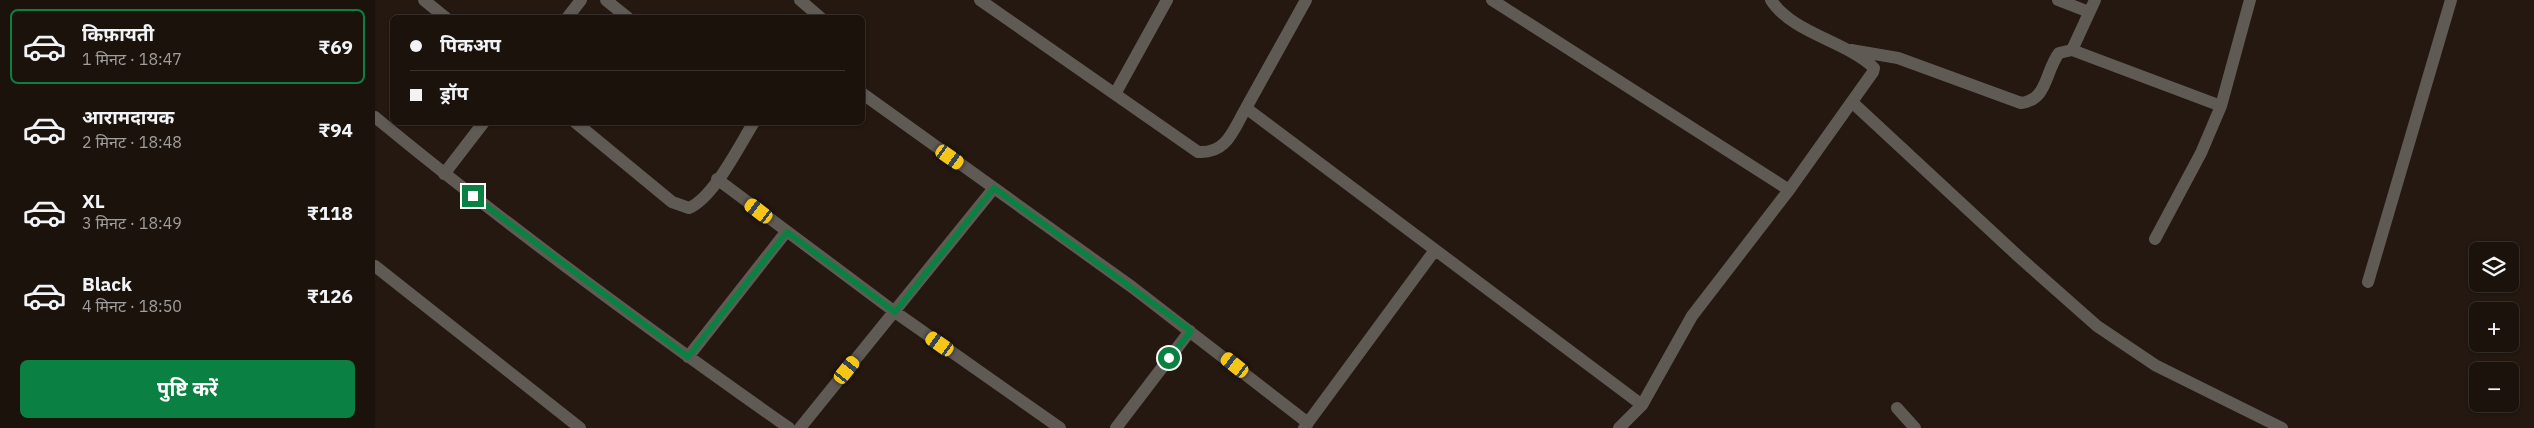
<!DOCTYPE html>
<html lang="hi">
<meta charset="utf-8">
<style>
body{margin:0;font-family:"IBM Plex Sans","Noto Sans Devanagari",sans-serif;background:#241b15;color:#f1f3f6;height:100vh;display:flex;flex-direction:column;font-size:19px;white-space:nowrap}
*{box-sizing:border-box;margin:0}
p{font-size:16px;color:#a09e9d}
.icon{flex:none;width:28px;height:28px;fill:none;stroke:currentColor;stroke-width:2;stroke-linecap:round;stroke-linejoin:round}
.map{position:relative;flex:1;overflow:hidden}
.side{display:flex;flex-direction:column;background:#1b120c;width:375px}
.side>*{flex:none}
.hud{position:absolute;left:15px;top:15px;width:475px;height:110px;border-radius:8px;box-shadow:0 1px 4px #0004,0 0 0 1px #39322d;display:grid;align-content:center;height:110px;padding:0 20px;background:#1b120c}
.tools{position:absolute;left:2094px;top:242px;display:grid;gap:10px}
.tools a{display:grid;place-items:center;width:50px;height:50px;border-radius:8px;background:#1b120c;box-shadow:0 1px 4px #0004,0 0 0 1px #39322d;font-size:25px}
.end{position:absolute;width:22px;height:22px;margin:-11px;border:6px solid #0b8043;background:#fff;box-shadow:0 0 0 2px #fff}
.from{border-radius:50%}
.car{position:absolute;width:15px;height:30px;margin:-15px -8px;border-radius:6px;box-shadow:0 0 4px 1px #0007;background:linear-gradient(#f5c518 24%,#345 0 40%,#f5c518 0 76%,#345 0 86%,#f5c518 0)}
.hud b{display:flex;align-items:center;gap:18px;height:48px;font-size:19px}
.hud b+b{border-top:1px solid #39322d}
.hud i{width:12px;height:12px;background:#f1f3f6}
ul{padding:9px 0 0;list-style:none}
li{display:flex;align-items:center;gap:15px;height:75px;margin:0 10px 8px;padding:0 10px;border:2px solid transparent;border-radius:8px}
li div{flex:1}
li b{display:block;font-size:19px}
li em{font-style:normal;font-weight:700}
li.active{border-color:#0b8043}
li>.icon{width:45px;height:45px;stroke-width:1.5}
.primary-button{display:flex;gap:10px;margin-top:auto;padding:10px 20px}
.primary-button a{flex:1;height:58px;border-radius:8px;background:#0b8043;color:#fff;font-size:20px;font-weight:700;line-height:58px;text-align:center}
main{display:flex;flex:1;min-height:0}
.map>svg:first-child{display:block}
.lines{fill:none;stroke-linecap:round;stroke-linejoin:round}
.minor{stroke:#605a55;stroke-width:12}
.route{stroke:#0b8043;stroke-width:6}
</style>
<main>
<section class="side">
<ul>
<li class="active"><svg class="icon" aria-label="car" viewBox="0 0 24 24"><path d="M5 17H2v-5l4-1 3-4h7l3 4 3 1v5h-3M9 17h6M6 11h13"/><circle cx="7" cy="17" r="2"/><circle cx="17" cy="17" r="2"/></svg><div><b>किफ़ायती</b><p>1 मिनट · 18:47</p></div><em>₹69</em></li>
<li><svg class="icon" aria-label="car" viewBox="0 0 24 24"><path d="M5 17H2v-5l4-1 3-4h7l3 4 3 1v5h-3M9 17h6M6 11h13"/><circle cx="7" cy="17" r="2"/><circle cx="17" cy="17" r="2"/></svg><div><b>आरामदायक</b><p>2 मिनट · 18:48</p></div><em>₹94</em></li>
<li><svg class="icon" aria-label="car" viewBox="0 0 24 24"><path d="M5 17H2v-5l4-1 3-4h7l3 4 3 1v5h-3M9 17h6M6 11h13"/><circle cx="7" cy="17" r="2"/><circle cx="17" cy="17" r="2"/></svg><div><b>XL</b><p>3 मिनट · 18:49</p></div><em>₹118</em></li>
<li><svg class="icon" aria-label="car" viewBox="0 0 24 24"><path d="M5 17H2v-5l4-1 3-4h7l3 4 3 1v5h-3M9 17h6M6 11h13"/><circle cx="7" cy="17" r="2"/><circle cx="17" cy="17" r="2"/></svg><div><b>Black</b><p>4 मिनट · 18:50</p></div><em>₹126</em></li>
</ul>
<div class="primary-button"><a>पुष्टि करें</a></div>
</section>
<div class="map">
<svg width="2159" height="428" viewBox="0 0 2159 428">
<rect width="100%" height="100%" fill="#241810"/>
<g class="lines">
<path class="minor" d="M49,0L71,18
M231,0L253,18
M425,0L446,18
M605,0L823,152C852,154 858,130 871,108L1267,405
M1117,0L1414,190
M1683,0L1714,12
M192,18L206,0
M1476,50L1523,58L1646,103C1673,100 1670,71 1684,53L1697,50L1846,106
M1697,50L1720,0
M488,94L757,287L933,423
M740,94L792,0
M1478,103L1643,256L1722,326L1780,365L1907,428
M871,108L931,0
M0,117C133,227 273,329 414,428
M200,122L297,202L314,208C339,197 364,146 379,122
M69,174L109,122
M342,179L520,312L685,428
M1780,239L1826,153L1846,106L1875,0
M0,266L205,428
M1993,282L2076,0
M313,357L411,232
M1522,408L1540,428
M425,428L619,188
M741,428L815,331
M929,428L1060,250
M1244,428L1267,405L1317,316L1414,190L1498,72L1499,68C1471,41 1417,33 1396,0"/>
</g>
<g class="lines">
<path class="route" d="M98,196L313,357L412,232L520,312L619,188L816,331L794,358"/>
</g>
</svg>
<div class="tools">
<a><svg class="icon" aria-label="layers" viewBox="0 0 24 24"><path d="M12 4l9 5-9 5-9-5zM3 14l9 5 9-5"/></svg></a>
<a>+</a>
<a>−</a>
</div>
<i class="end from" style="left:794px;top:358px"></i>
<i class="end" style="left:98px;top:196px"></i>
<i class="car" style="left:575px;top:157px;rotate:125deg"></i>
<i class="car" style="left:384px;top:211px;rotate:307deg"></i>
<i class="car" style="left:565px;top:344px;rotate:305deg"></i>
<i class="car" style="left:860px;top:365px;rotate:308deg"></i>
<i class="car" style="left:472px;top:370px;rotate:39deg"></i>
<div class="hud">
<b><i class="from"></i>पिकअप</b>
<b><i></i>ड्रॉप</b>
</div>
</div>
</main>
